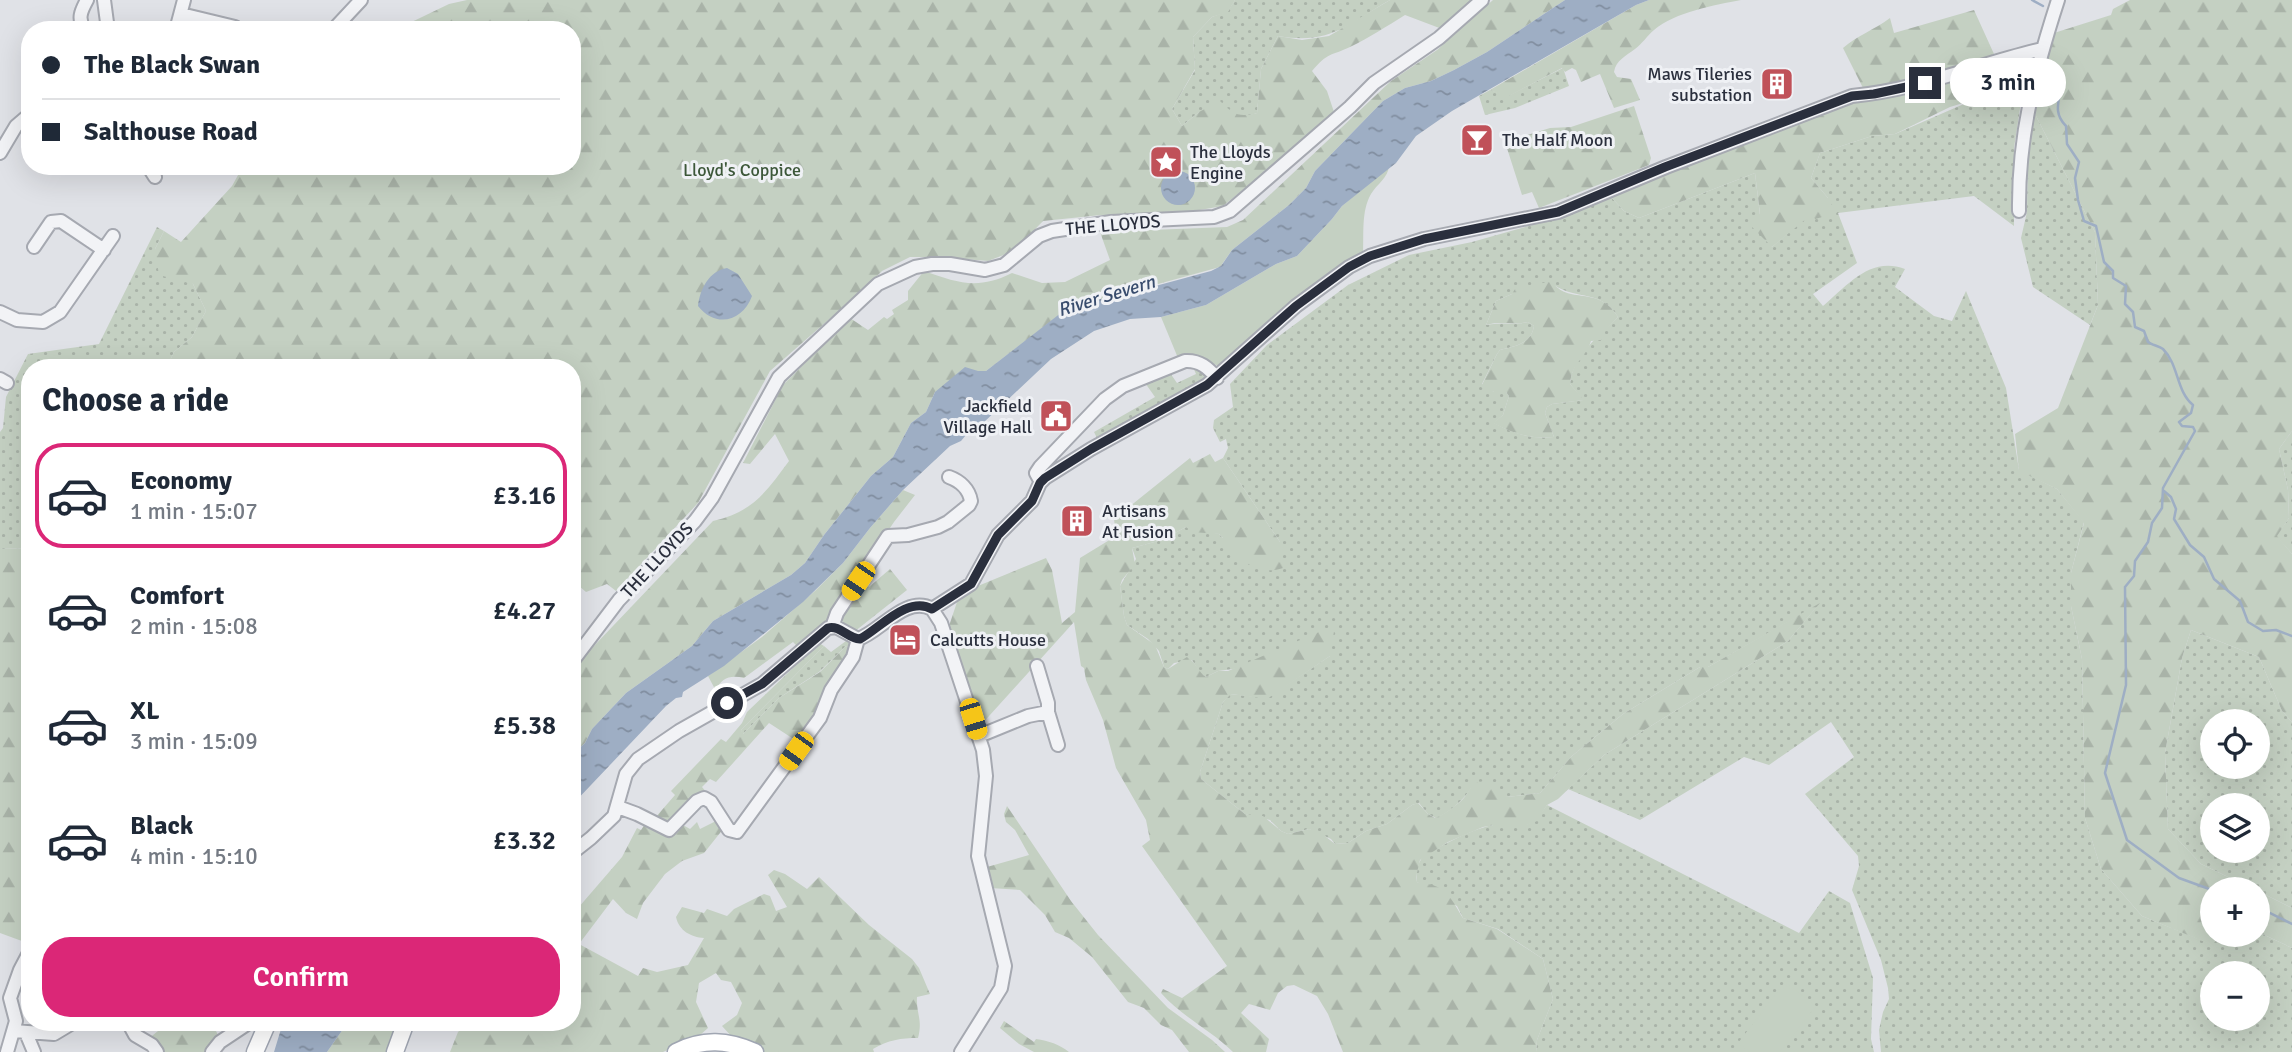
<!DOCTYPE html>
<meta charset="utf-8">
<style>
body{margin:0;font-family:Signika,sans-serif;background:#f2f2f3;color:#1f2937;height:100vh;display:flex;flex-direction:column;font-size:26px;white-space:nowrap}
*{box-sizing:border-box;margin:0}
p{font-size:23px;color:#747a83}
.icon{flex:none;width:38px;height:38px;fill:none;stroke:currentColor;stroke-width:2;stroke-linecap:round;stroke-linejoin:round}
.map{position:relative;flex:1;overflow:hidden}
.details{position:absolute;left:21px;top:359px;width:560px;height:672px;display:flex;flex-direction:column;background:#fff;border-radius:28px;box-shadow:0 7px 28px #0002}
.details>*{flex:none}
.banner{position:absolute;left:21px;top:21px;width:560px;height:154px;border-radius:28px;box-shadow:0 7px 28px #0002;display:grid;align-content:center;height:154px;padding:0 21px;background:#fff}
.fabs{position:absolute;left:2200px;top:709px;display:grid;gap:14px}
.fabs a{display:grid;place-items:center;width:70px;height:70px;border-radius:50%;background:#fff;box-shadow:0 7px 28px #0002;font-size:35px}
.end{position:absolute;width:32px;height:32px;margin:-16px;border:9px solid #2a2f3d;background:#fff;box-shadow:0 0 0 4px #fff}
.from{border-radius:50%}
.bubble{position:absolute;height:49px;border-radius:24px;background:#fff;box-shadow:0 7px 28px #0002;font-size:23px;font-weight:600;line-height:49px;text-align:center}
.car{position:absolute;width:21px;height:42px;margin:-21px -10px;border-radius:9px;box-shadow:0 0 5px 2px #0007;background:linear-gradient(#f5c518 24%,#345 0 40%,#f5c518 0 76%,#345 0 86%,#f5c518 0)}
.banner b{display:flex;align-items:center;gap:24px;height:66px;font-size:26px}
.banner b+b{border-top:2px solid #e0e1e3}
.banner i{width:18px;height:18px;background:#1f2937}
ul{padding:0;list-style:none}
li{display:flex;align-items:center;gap:21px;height:105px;margin:0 14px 10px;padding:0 7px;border:4px solid transparent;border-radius:28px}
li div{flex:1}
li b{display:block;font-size:26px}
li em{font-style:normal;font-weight:600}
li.selected{border-color:#db2777}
li>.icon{width:63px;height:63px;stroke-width:1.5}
h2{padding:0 21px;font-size:32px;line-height:84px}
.button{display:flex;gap:14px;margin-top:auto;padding:14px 21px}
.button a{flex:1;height:80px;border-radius:28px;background:#db2777;color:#fff;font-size:28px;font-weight:600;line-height:80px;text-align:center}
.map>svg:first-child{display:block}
.grass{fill:url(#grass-dots);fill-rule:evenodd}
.forest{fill:url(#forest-firs)}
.garden{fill:#c4d0c2}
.water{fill:url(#water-ripples)}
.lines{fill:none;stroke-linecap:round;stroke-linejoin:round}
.stream{stroke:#9eaec4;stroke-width:2.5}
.minor-casing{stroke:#a6a9b1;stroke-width:16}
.major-casing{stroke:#a0a6b2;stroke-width:19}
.minor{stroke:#f2f3f6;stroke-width:12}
.major{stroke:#fff;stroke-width:16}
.route{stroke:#2a2f3d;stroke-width:9}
.labels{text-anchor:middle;stroke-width:6;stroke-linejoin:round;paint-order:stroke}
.poi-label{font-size:18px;fill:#2a2f3d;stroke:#eff1f5;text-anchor:start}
.park-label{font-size:18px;fill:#3c5739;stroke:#eff1f5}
.street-label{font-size:18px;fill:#2a2f3d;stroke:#eff1f5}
.water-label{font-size:19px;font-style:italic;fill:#384c6d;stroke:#eff1f5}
</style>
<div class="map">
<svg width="2292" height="1052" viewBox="0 0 2292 1052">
<defs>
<pattern id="grass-dots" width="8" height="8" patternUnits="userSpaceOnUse" patternTransform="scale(1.75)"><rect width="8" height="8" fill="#c4d0c2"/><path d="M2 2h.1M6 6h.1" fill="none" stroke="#a9b3a8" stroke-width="1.8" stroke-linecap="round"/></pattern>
<pattern id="forest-firs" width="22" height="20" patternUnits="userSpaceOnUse" patternTransform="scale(1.75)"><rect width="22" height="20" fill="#c4d0c2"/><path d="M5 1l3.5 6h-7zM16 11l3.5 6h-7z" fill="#a9b3a8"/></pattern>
<pattern id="water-ripples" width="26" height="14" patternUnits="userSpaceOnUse" patternTransform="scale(1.75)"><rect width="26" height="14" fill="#9eaec4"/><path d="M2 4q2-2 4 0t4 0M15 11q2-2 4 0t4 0" fill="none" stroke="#818ea0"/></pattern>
</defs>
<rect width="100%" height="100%" fill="#e0e2e7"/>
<path class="grass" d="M1235,0H1390C1347,25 1330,45 1278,36L1261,69L1257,113L1245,117L1199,112L1182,126L1172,109L1195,70L1193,37L1212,17L1228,11Z
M1563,68L1569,86L1515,108L1485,115L1479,96L1490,90L1508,96Z
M2023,89L2014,148V226L1974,196L1838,213L1857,263L1813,294L1823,306C1848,285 1870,256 1905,269L1895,287L1934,316L1952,321L1966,291L2006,388L2019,470L2057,489L2084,522L2071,573V606L2082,659L2085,818L2101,869L2142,916L2211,944L2221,935L2258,934V932L2292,948V1052H1881L1879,1030L1883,1012L1889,999L1888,988L1881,960L1852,890L1859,866L1858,856L1805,794L1854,757L1831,722L1769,765L1744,757L1640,820L1568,789L1604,755L1788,641L1818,605L1708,667H1700L1623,714L1572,756L1540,793L1507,797L1471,788C1465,799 1447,814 1436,818L1428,814L1419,803L1412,805L1387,824L1366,831L1348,843L1335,844L1331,839L1309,829L1288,834L1281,831L1270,820L1245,814L1201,779L1200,772L1223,702L1230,694L1267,698L1330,656L1218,671L1206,677L1200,673L1192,660L1174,663L1168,669L1164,667L1159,651L1148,639L1127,625L1124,616L1120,586L1136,559L1132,548L1162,540L1186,527L1219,534L1223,538L1280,542L1223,458L1228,448L1226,439L1220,442L1213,428L1214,420L1233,407L1230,384L1267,345L1348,285L1409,255L1472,242L1546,221L1611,197L1624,211L1639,218L1755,173L1760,215L1772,247L1828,198L1811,178L1820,153L1872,136L1895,134L1973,100ZM1554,285C1578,301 1601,289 1618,317C1599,337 1573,354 1570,384L1583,400L1552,404L1547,407L1545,413L1554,437C1530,439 1514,434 1494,423L1503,415L1509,396L1506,392H1494L1482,384L1497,354L1500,350C1516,346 1531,344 1534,326L1528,322C1514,325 1500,322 1486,325L1496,301L1512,294ZM2212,973H2258V1018H2212Z
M2034,112L2095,232L2098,305L2090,325L2033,287L2021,238L2027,212L2028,138Z
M157,227L164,231L155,249L193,284L206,311L192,337L174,352L167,367L30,368V548L0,549V432L3,428L6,397L28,354L99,344Z
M1186,363L1206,373L1205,379L1097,438L1094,432L1155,397L1143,380L1168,370L1177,383L1196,374L1193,367L1187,368Z
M2292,431V554L2276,536L2289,518L2288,490L2279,449Z
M2191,630L2259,657L2282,711L2292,722V908L2258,891V889H2253L2201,864L2168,829L2165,753L2182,658ZM2212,721H2258V766H2212ZM2212,805H2258V850H2212Z
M846,641L851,644L852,649L846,646L819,672L779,698L742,735L741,730L824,646L831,652Z
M1547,805L1799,933L1829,891L1850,903L1873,978L1871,1039L1874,1052H1536L1537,1040L1553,999L1543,959L1498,929L1463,918L1457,906L1417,882C1415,874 1418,862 1424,855C1444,845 1464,833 1485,827C1515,818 1524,840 1547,805Z"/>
<path class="forest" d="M467,0H1235L1228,12L1212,17L1193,37L1195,69L1172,109L1182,126L1199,112L1220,101C1233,114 1238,118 1257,113L1261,69L1278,36L1302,40L1329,36L1390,0H1473L1442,29L1405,15C1387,26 1369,38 1350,47C1331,56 1328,52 1312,71L1327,91L1335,115L1223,206L1176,214L1101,215L1043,221L1014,251L988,261L940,257H910L882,271L865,288L770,371L698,503L616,591L607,584L586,592L572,580V368L167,367L174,352L192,337L206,311L193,284L159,275L155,249L164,231L181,242L232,186L243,166H572V30H395L449,4Z
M1493,0H1565L1487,52L1454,70L1431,81L1405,88L1383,101L1315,171L1306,188L1289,205L1232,250L1220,267L1067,309L986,371H978L935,392L926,412L911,423L893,457L871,476L824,535L805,563L791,575L713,621L692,646L626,693L592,729L585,743L572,755V669L713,521C753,512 766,492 789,461L775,434L750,464L743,463L783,385L850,318L868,330L884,317L887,319L894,314L892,310L908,300V291L924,271C958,283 978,290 1012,273L1042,283L1065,282L1110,260L1100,232L1227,227L1243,220L1391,81L1437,50Z
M1649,0H1741C1715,5 1675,12 1654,30C1647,36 1642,44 1635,49C1626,56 1616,60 1614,72L1617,77L1631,79L1640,100L1614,108L1600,74L1581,82L1576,70L1572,68L1565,72L1562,68L1507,97L1490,90L1636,5Z
M2130,0H2292V431L2279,449L2288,490L2289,518L2277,536L2292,554V722L2282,711L2259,657L2191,630L2182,658L2165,753L2168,829L2201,864L2253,889H2212V934L2221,935L2212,945L2142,916L2101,869L2085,818L2082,659L2071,606V573L2084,523L2057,489L2019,471L2015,434L2058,408L2098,305L2095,232L2034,112L2054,33L2111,15L2113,9Z
M1974,10L1994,54L1935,77L1865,92L1843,48C1858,35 1874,30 1890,18L1894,33Z
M2031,57L2023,89L1973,100L1950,107L1895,134L1872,136L1820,153L1811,178L1828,198L1837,213L1815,219L1812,214L1772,247L1749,224L1760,214L1755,173L1639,218L1624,211L1611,197L1650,180L1854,100Z
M1634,106L1651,158L1649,165L1539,208L1532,192L1522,195L1505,142L1550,128L1571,127Z
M1552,281C1567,306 1599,284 1618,317L1604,332L1601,340L1591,341C1586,358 1572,362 1570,384L1584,400L1552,404L1547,407L1545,413L1554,437C1530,439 1514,434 1493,423L1503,415L1509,396L1506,392H1494L1481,387L1497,354L1500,350C1516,346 1531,344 1534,326L1528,322C1514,325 1500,321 1486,325L1496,301L1512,294L1515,289Z
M1210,454L1215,462L1223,458L1280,542L1283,568C1256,577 1244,560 1223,544V538L1219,534L1192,532L1186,527L1162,540L1132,548L1135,564L1122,580L1120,586L1124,616L1127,625L1155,645L1164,667L1168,669L1187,657C1196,662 1198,672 1206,677L1218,671H1228L1335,625L1330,656L1267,699L1231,694L1223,702L1200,772L1201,779L1245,814L1263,816L1281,831L1288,834L1309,829L1320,832L1335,844L1348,843L1366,831L1387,824L1412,805L1418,803L1428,814L1435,818C1442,816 1457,805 1463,799C1467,795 1469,789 1473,785C1485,775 1499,789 1507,797L1540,793L1572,756L1623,714L1700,667H1708L1820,603L1788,641L1604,755L1558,799L1547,805L1537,821L1521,827L1494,825L1483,827L1448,842L1420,860L1416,877L1417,882C1423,885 1429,883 1435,886C1449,891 1456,907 1463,918L1497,929L1543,959L1553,999L1537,1040L1536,1052H1343L1328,1014L1317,996L1294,985L1287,986L1278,993L1270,1010L1249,1004L1241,1013L1269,1039L1266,1052H1233C1211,1030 1182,1017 1161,993L1163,989L1182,998L1227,966L1142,846L1150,840L1146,820L1116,768L1103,720L1086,680L1084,668L1081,666L1074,622L980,726L949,626L958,599L973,588L1046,558L1052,570L1062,623L1075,612L1080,558L1116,536L1114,519L1190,458L1193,463Z
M903,490L915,495L894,522L826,623L799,648L793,642L744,678C731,675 721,677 716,691L708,676L762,637L816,590L843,563L870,528Z
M30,548V805L23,807L30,828V944L0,933V549Z
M890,569L907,590L854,632L842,621L837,620L864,583L869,587Z
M819,643L824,646L741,730L743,734L779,698L820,672L846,646L852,649L802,740L792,738L769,723L716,782L710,779L702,787L708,794L669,826L655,818L675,795L671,791L721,739L726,742L742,723L747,712Z
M1007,806L1071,901L1098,935L1168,1008L1212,1040L1225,1052H1189L1172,1030L1161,1025L1144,1008L1128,1002L1092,957L1069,938L1055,932L1045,915L1020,890L990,888L987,867L1029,855L1015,830L1006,822L1004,814Z
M716,821L724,828L704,853L682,861L665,874L643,903L637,919L626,913L613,899L579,944L638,976L643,968L657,972L688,965L704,938C691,937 679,931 676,917L682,907L704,913L707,909L727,916L734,909L764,894L770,896L776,911L787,907L768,875L774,870L785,874L807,889L819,877L869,925L912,959L919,968L930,994L917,997C916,1014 923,1019 918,1038C901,1038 888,1040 873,1049L874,1052H764L732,1037L722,1026L737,1015L742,1003L731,982L721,980L716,973L699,983L696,1002L708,1028L699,1036L663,1052H450L458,1032L468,1022H572V915L622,857L637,828L641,830L645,824L670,836L683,825L690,829L697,822L700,829Z
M2258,891L2292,908V948L2258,932Z
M1004,1021L1034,1042L1036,1039C1049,1041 1059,1044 1069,1052H1034L1019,1044L1000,1028Z
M169,1022H218L216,1031L219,1037L206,1052H161L147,1040Z
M348,1022H398L389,1052H327Z"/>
<path class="garden" d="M1389,166C1388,178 1377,184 1371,194C1361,211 1364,235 1363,254L1322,277L1218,366C1204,359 1193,351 1178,358L1161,317L1206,305L1276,264L1297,256L1332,219L1342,206Z
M1785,982L1816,1006L1780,1052H1750L1738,1043Z"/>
<path class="water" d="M1565,0H1649L1636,5L1452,111L1416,136L1396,163L1342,206L1332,219L1297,256L1276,264L1206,305L1161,317L1130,319L1094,331L1051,359L982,424L971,429L961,441L950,446L903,490L870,528L843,563L803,602L724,666L683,692L682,697L676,698L666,706L572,805V755L585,743L592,729L626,693L692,646L713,621L791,575L805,563L824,535L871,476L893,457L911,423L926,412L935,392L965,367L978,371H986L1066,309L1085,302L1122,295L1211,271L1221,266L1232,250L1289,205L1306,188L1315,171L1383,101L1405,88L1431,81L1454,70L1487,52Z
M1161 188a17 17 0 1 1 34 0a17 17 0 1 1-34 0Z
M727,268L738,274L752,296C743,321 716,329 698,306C700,289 709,271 727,268Z
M285,1022H348L327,1052H274L281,1029Z"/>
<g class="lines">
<path class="stream" d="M2032,0L2043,6
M2061,85C2059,102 2053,113 2066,126L2067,144L2079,162L2075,178L2078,200L2084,221L2096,226L2104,262L2113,271V278L2126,286L2125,304L2133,312L2135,327L2144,331L2148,342C2152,345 2159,346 2163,349C2179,365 2176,391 2193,405L2191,413L2179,422L2182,426L2193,427L2195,431L2163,488L2162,508L2152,523L2148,542L2135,561L2134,576L2125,587L2126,685L2105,773L2127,840L2179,878L2212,890
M2164,491L2171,497L2176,509L2174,519L2190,545L2204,557L2214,579L2240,601L2248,622L2263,631L2276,630L2292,636
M2258,907L2292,924"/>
<defs>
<path id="minor" d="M104,0L108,30
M181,14L235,27
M85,30C77,19 81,11 87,0
M176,30L184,0
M333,30L361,0
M0,153L16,126L30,114
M148,166L155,177
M2019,211C2018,136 2035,71 2058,0
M34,247L51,222L61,221L104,250
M0,312L17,320L43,322L60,312L113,236
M0,379L7,383
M1041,482L1036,473L1040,467L1105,399L1123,386L1185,361C1200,360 1208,368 1217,378
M932,609L971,584L998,535L1032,501L1040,483L1045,478L1091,449L1207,385L1296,306L1349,267L1370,256L1424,239L1558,212L1666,167L1852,96C1918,90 1978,64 2042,49
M932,609L941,623L983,750L986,776L978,856L1005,966L1001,988L961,1052
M832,627L837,613L888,536L908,535L938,527L948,522L969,505L971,501C969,489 960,481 949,477
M858,639C879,633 906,594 932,609
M572,662L619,600L695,521L712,498L779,377L878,284L915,267L932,264H950L985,270L1004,265L1039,236L1052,231L1111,222L1214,217L1230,211L1350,107L1374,83L1439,38L1482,0
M1037,666L1048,703V712
M979,736L1028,716L1048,712L1058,745
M618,807L637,814L669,830L697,801L704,798L711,802L729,830L737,832L820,718L831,690L853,657L858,639
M572,853L591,838L614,816L626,774L638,759L679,731L762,684L828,628L836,627L858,639
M128,1022L135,1035L152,1045L157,1052
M14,1031L54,1034L74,1022
M26,1033L34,1052
M7,1052L16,1021L10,998L20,970L30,951
M212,1052L220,1042L250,1022"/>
<path id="major" d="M255,1052L268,1022
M395,1052L406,1022
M676,1052C703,1038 728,1040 755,1052"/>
</defs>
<use href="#minor" class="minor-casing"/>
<use href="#major" class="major-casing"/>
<use href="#minor" class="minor"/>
<use href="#major" class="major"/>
</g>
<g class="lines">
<path class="route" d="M727,703L762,684L828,628C840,625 847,638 860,639C879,629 908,595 932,609L971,584L998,535L1032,501L1040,483L1045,478L1091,449L1207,385L1296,306L1349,267L1370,256L1424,239L1558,212L1665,167L1852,96L1874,94L1925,83"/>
</g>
<defs>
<symbol id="building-square" viewBox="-11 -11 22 22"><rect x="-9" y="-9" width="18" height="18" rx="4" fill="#c05159" stroke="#eff1f5"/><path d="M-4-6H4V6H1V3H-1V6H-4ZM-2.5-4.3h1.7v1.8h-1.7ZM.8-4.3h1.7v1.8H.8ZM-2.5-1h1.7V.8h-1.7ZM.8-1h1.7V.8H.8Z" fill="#fff"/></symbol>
<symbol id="bar-square" viewBox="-11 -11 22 22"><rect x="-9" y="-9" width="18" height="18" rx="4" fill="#c05159" stroke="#eff1f5"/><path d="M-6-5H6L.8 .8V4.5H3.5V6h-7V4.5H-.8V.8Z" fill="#fff"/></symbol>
<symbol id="sight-square" viewBox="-11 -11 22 22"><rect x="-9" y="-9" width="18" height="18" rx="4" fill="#c05159" stroke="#eff1f5"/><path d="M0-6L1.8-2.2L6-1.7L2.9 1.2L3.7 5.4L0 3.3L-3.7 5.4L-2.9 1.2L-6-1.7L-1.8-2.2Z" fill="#fff"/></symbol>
<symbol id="civic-square" viewBox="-11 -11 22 22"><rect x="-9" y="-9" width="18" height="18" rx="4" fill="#c05159" stroke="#eff1f5"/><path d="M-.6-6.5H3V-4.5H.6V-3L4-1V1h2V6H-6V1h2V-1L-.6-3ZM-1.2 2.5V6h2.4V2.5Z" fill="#fff"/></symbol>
<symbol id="hotel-square" viewBox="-11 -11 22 22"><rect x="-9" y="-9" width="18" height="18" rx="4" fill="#c05159" stroke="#eff1f5"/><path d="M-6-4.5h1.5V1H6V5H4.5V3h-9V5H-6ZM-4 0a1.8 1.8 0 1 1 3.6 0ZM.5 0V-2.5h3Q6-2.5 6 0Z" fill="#fff"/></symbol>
</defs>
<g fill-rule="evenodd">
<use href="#building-square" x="1758" y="65" width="38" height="38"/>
<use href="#bar-square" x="1458" y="121" width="38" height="38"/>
<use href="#sight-square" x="1147" y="143" width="38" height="38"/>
<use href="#civic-square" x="1037" y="397" width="38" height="38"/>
<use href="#building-square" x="1058" y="502" width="38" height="38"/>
<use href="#hotel-square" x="886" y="621" width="38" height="38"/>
</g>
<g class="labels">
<g class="poi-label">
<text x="1752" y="80" text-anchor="end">Maws Tileries<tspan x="1752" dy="21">substation</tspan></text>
<text x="1502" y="146">The Half Moon</text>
<text x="1190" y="158">The Lloyds<tspan x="1190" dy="21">Engine</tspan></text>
<text x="1032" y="412" text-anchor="end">Jackfield<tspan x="1032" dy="21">Village Hall</tspan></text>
<text x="1102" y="517">Artisans<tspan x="1102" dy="21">At Fusion</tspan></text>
<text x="930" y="646">Calcutts House</text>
</g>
<g class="park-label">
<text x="742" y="176">Lloyd's Coppice</text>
</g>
<g class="street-label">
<text transform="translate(1113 225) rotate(-5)" y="6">THE LLOYDS</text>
<text transform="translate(657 560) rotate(-47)" y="6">THE LLOYDS</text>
</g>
<g class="water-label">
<text transform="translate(1106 295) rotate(-17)" y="7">River Severn</text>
</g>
</g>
</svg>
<div class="fabs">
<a><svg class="icon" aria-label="locate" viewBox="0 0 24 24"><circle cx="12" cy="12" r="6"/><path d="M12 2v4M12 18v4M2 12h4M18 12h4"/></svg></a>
<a><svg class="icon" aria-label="layers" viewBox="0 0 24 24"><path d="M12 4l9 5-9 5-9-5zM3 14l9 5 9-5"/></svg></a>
<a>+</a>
<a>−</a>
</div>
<i class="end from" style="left:727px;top:703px"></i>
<i class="end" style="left:1925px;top:83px"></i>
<div class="bubble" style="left:1950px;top:58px;width:116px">3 min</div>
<i class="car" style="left:858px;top:581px;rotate:214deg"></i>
<i class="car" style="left:973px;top:719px;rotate:163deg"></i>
<i class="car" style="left:796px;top:751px;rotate:216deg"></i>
<div class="banner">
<b><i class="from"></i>The Black Swan</b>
<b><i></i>Salthouse Road</b>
</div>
<section class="details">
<h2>Choose a ride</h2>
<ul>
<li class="selected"><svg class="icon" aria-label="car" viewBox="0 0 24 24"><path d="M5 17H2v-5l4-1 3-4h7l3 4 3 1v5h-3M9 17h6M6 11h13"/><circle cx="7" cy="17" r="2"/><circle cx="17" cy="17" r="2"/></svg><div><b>Economy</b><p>1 min · 15:07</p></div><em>£3.16</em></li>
<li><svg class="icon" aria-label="car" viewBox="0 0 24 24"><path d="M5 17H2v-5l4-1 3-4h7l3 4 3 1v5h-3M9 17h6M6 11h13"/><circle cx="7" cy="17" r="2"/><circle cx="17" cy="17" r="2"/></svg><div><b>Comfort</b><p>2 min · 15:08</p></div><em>£4.27</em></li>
<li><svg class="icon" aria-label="car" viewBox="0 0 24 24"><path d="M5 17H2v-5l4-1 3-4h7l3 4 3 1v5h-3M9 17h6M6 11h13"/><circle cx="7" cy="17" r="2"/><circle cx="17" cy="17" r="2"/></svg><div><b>XL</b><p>3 min · 15:09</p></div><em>£5.38</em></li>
<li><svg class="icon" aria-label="car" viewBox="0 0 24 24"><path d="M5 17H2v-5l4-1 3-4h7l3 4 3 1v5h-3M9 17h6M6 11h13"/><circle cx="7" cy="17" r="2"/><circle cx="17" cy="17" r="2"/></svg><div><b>Black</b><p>4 min · 15:10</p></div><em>£3.32</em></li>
</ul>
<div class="button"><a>Confirm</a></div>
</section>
</div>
